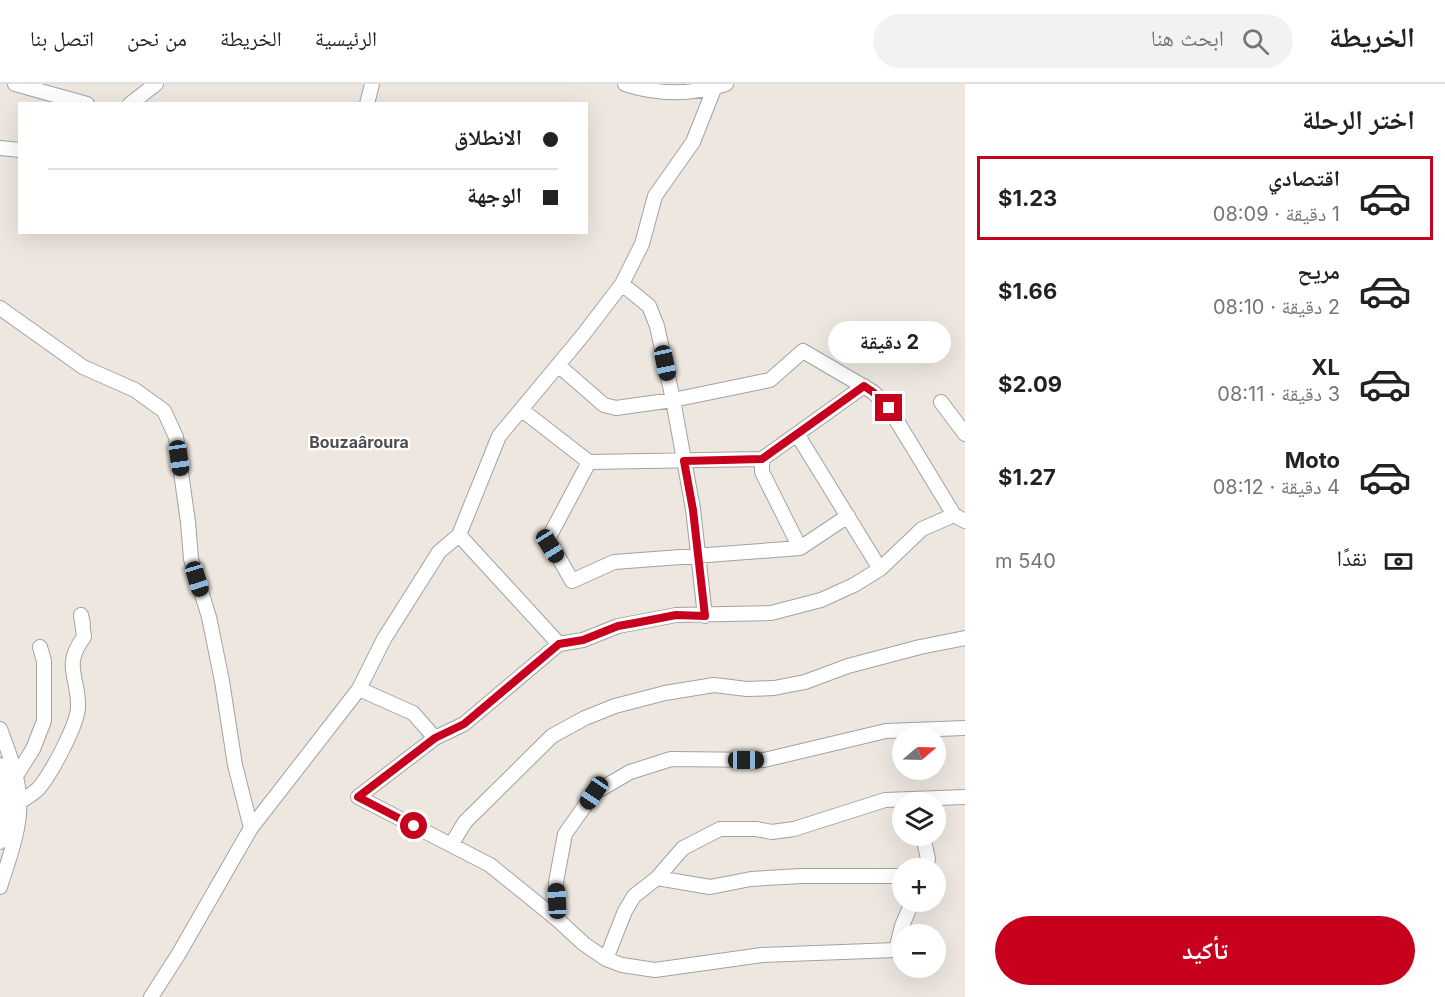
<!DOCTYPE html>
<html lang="ar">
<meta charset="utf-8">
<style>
body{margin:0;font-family:Inter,"Noto Naskh Arabic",sans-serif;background:#f2f2f2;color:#222;direction:rtl;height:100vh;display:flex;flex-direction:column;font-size:22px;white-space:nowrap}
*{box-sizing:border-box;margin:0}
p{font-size:20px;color:#767676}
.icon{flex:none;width:33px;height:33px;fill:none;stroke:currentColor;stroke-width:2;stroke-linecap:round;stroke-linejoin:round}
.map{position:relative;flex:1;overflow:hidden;direction:ltr}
.details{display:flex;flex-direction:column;background:#fff;width:480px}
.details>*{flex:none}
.top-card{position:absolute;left:18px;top:18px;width:570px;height:132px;border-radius:0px;box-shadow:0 6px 24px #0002;direction:rtl;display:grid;align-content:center;height:132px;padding:0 30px;background:#fff}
.needle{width:39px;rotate:71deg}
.buttons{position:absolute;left:892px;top:642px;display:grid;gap:12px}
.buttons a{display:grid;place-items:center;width:54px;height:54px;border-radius:50%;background:#fff;box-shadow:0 6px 24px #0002;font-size:30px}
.end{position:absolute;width:27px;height:27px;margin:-14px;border:8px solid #c6001d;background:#fff;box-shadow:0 0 0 3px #fff}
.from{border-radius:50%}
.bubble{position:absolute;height:42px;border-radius:21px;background:#fff;box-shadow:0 6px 24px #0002;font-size:20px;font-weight:700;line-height:42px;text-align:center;direction:rtl}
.car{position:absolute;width:18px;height:36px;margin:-18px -9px;border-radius:8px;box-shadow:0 0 4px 2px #0007;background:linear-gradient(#222 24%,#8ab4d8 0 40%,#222 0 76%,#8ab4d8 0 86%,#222 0)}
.top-card b{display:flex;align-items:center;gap:21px;height:57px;font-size:22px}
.top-card b+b{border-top:2px solid #e0e0e0}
.top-card i{width:15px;height:15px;background:#222}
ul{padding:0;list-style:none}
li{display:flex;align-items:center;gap:18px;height:84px;margin:0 12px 9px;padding:0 18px;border:3px solid transparent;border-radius:0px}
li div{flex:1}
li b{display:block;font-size:22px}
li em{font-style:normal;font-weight:700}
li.selected{border-color:#c6001d}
li>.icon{width:54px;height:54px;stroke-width:1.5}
h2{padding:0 30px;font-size:27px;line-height:72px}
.pay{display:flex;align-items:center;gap:15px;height:66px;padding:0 30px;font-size:22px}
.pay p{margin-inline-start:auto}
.cta{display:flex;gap:12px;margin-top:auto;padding:12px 30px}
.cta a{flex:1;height:69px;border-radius:36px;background:#c6001d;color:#fff;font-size:24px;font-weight:700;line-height:69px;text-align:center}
header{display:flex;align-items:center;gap:36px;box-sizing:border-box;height:84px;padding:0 30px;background:#fff;border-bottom:2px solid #e0e0e0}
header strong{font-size:28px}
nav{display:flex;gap:33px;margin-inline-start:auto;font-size:21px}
.search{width:420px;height:54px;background:#f2f2f2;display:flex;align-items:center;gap:15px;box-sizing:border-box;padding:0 21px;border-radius:33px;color:#767676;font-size:22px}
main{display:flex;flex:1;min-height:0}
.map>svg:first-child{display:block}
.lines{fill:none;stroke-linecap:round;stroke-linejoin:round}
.minor-casing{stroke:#a2a2a2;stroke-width:16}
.minor{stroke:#fff;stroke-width:14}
.route{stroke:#c6001d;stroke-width:8}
.labels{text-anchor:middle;stroke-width:4.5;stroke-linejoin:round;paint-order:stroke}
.neighbourhood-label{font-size:16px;font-weight:bold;fill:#4e4e4e;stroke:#fff}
</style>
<header>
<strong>الخريطة</strong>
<div class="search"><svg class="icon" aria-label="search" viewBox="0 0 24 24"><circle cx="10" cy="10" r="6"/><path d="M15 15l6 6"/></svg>ابحث هنا</div>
<nav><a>الرئيسية</a><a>الخريطة</a><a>من نحن</a><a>اتصل بنا</a></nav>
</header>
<main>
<section class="details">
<h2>اختر الرحلة</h2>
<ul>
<li class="selected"><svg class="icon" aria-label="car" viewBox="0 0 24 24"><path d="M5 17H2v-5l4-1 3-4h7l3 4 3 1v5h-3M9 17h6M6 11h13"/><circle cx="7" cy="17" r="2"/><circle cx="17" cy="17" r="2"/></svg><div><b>اقتصادي</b><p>1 دقيقة · 08:09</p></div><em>$1.23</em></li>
<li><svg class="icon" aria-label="car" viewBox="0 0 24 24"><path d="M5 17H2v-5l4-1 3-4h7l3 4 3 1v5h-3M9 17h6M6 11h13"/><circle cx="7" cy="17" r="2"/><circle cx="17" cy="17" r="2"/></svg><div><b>مريح</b><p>2 دقيقة · 08:10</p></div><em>$1.66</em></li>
<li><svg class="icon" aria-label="car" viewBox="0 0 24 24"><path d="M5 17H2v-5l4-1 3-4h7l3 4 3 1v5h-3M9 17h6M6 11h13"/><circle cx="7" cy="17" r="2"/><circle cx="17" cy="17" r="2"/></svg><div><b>XL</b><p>3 دقيقة · 08:11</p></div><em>$2.09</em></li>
<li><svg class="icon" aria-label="car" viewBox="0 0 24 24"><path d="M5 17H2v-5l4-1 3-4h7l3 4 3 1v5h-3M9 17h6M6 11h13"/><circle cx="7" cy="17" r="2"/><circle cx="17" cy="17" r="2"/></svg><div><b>Moto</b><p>4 دقيقة · 08:12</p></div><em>$1.27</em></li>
</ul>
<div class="pay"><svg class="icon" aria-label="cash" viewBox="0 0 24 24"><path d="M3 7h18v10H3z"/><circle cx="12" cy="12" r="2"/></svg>نقدًا<p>540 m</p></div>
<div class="cta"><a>تأكيد</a></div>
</section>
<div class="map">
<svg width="965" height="913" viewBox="0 0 965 913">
<rect width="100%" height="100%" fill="#ede7e0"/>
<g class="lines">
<defs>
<path id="minor" d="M15,0L87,20
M625,0C660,11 690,11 726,0
M130,20L156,0
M367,20L372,0
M0,64L20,66
M622,200L649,222L657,242L673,316L693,425L705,532
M0,224L83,283L135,306L164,327L176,353L188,438L191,475L209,533L222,597L235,681L251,744
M558,281L604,321L616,324L673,316L770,296L803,267L873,308L889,324L954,431
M941,318L965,350
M522,326L589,378L762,375L864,302
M797,350L880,485
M762,375V388L800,464
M589,378L548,455L572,497L614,478L800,464L848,432
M459,451L559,560L583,556L618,542L676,531L771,529L821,516L854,501L880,485L922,445L954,431L965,437
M359,605L413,629L435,654L464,640L559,560
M0,645C7,664 15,683 18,703C24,737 10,771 0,803
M435,654L358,713L490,781L558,836L584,860L606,875L622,881L655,886L762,871L896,866L902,842L912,818
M0,681C8,706 7,732 0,758
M16,692L33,665L44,637V577L40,563
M19,719C25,714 33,710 38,705C50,692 78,640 78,623C79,593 62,582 84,553L81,531L83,540
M923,752L928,775L925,784
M451,761L465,738L552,652L585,634L615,622L665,609L714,601L747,605L774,604L805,598L848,582L920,563L965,554
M657,794L710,803L751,795L801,792H903
M558,836L556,798L565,750L594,709L630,688L671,675L764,676L886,647L965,644
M606,875L625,827L634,812L657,794L683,764L720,745H756L772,748L794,745L885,716L965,713
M151,913L178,871L251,744L359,605L384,555L439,468L459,451L499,352L583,251L622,200L642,160L655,112L693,58L716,0"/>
</defs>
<use href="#minor" class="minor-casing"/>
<use href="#minor" class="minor"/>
</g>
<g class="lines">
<path class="route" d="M414,742L358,713L435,654L464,640L559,560L583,556L618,542L635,539L676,531L705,532L693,426L684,377L762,375L864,302L873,308L889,324"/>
</g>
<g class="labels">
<g class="neighbourhood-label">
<text x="359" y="364">Bouzaâroura</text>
</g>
</g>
</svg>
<div class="buttons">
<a><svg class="needle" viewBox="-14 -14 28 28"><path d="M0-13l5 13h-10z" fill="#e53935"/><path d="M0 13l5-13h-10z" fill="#767676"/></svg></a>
<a><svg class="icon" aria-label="layers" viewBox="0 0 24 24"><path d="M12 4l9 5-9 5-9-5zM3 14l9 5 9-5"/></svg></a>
<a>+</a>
<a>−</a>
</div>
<i class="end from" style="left:414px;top:742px"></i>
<i class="end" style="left:889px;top:324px"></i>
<div class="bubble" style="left:828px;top:237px;width:123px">2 دقيقة</div>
<i class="car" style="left:665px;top:279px;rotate:168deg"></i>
<i class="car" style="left:179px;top:374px;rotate:172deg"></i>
<i class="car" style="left:550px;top:462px;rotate:148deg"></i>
<i class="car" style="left:197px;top:495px;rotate:163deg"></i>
<i class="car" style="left:746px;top:676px;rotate:90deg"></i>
<i class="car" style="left:594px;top:709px;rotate:214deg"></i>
<i class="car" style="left:557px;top:817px;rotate:357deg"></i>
<div class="top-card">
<b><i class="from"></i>الانطلاق</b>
<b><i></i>الوجهة</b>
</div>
</div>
</main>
